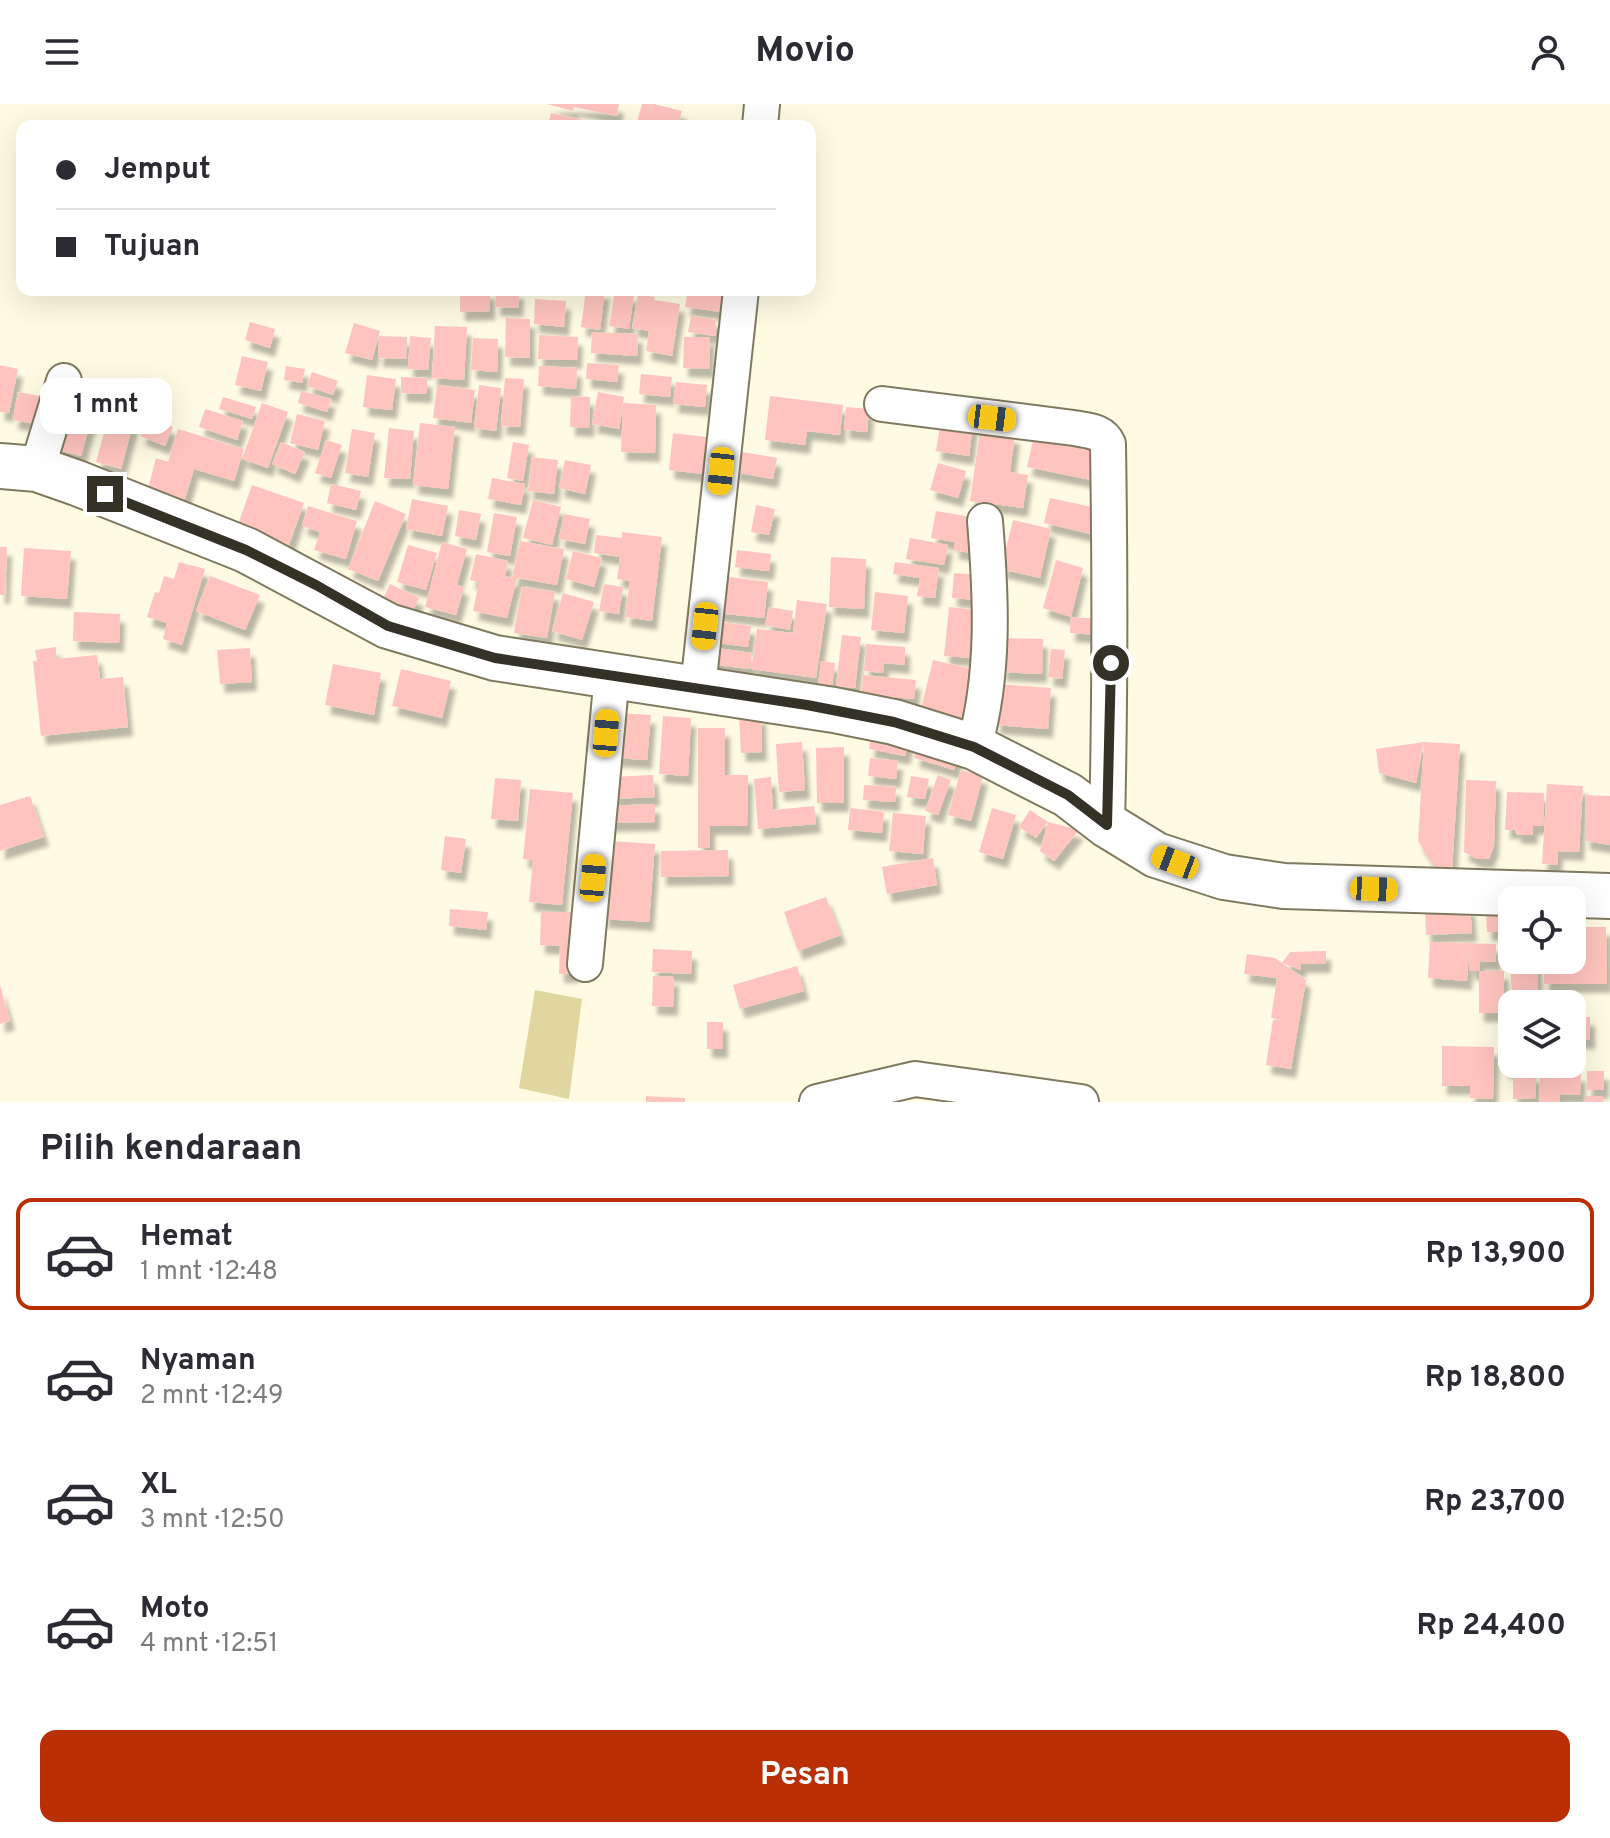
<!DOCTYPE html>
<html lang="id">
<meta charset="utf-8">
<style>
body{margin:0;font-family:Overpass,sans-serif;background:#f7f7f7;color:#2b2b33;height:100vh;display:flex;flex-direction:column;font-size:30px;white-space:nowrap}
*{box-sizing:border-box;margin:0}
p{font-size:26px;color:#7c7c81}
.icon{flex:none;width:44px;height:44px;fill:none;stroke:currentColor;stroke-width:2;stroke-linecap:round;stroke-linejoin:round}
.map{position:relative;height:998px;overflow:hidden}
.drawer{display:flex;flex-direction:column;background:#fff;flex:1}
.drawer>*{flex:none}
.guide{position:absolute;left:16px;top:16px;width:800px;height:176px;border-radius:16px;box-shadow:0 8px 32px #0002;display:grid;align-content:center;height:176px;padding:0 40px;background:#fff}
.buttons{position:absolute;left:1498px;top:782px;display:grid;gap:16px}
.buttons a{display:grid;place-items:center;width:88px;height:88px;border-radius:16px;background:#fff;box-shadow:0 8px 32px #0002;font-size:40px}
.end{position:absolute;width:36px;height:36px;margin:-18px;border:10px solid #343126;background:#fff;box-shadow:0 0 0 4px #fff}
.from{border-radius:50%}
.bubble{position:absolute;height:56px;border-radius:16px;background:#fff;box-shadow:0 8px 32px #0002;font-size:26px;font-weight:700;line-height:56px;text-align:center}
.car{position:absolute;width:24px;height:48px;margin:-24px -12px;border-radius:10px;box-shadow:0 0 6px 2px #0007;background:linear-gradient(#f5c518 24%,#345 0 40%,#f5c518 0 76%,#345 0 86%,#f5c518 0)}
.guide b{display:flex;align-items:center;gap:28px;height:76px;font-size:30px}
.guide b+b{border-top:2px solid #e1e1e2}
.guide i{width:20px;height:20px;background:#2b2b33}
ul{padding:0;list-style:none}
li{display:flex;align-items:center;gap:24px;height:112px;margin:0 16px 12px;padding:0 24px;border:4px solid transparent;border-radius:16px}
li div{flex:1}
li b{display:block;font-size:30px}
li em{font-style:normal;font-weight:700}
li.active{border-color:#b92f03}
li>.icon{width:72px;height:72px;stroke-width:1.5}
h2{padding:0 40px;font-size:36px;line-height:96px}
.primary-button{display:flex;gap:16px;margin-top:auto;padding:16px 40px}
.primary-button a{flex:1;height:92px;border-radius:16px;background:#b92f03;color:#fff;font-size:32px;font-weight:700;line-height:92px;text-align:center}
header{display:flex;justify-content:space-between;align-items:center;height:104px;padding:0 40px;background:#fff;font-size:36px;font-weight:700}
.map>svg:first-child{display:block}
.green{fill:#e1d6a0}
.building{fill:#ffc4be;filter:url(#shadow)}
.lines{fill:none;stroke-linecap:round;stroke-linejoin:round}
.minor-casing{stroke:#7f7a5f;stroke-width:38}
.major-casing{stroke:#7f7a5f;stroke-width:48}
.minor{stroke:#fff;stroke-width:34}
.major{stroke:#fff;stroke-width:44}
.route{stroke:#343126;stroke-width:10}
</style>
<header><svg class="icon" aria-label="menu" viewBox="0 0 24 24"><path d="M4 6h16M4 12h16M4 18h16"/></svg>Movio<svg class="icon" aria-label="person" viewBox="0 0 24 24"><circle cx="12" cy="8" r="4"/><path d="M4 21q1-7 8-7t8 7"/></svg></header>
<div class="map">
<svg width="1610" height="998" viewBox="0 0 1610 998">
<defs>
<filter id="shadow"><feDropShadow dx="5" dy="9" stdDeviation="2" flood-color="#0004"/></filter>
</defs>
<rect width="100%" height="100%" fill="#fffae2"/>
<path class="green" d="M535,886L582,895L569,995L519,984Z"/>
<path class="building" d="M547,0H619L617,12L574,3L573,7Z
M642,0H654L682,7L678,22H636Z
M551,9L587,17L586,22H548Z
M460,186H490V207L460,208Z
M496,186H519L518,204L495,203Z
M586,186H605L600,226L581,223Z
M688,186L731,190L728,209L685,203Z
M615,187L634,190L629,225L609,222Z
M638,190L655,193L654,196L680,200L672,252L646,247L649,227L632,224Z
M535,195L566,197L564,223L534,220Z
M691,212L716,215L715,232L688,228Z
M506,214L530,215V254L505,253Z
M250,218L275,225L270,244L245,236Z
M354,219L380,227L372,256L345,249Z
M435,222L467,223L464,276L432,274Z
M592,228L638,230L637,252L591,249Z
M539,231L578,233L577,256L538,255Z
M379,232L407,233L406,255L378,254Z
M410,232L431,234L428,266L408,265Z
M684,233H710L709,265L683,264Z
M473,234L498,235L497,268L471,266Z
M242,252L268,258L261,287L235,281Z
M587,259L619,261L617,278L586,275Z
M0,261L18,265L9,309L0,308Z
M286,262L305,265L302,279L284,276Z
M539,262L577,264L576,285L538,282Z
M312,268L338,277L333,291L307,282Z
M641,270L672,273L670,293L639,290Z
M367,271L396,275L392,306L363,303Z
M79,273L106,278L102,305L74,300Z
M401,273L427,274V290L401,289Z
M505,274L524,275L520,323L501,322Z
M676,278L707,281L705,303L673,300Z
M437,281L475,286L471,319L433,314Z
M479,281L501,284L496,327L474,324Z
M301,287L331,295L327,308L298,299Z
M18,288L51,294L35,320L13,316Z
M598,288L624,293L623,299L656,301L655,349L621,348L623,301L619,325L592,320Z
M571,292L590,293L589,324L570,323Z
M770,292L843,301L840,331L807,327L805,341L765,336Z
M223,293L256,303L252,315L219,305Z
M262,299L288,308L268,364L242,355Z
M111,303L136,309L121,365L96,358Z
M846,303L869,305L867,328L844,326Z
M205,305L243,317L237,336L199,323Z
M65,306L92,313L81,352L55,345Z
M297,310L325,317L318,346L290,339Z
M147,313L173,323L165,342L140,332Z
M941,315L973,320L969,352L936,347Z
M420,319L455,323L448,385L413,381Z
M389,324L414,327L410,375L384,374Z
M178,325L244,345L234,377L194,365L185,395L148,385L156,354L168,358Z
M352,325L375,329L368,373L345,369Z
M980,327L1015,331L1010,368L1028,371L1023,404L970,397Z
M673,329L706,333L703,370L669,366Z
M1034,332L1102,346L1096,377L1027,363Z
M326,336L342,341L331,374L315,369Z
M281,338L305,348L295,370L272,360Z
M513,338L529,341L523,377L507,374Z
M737,347L777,354L773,375L733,368Z
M532,353L558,356L554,390L528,387Z
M565,356L591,361L585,390L559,384Z
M938,359L966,367L958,394L930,386Z
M492,374L525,380L521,401L488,395Z
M331,380L361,387L356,406L327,399Z
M252,381L304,399L289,441L237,423Z
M1050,394L1101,405L1095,431L1044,419Z
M412,395L448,402L442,432L406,425Z
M533,396L561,403L552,441L523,434Z
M375,397L406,410L378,477L348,465Z
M756,401L775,405L769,431L751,428Z
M308,402L357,417L346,455L314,446L320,428L302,422Z
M459,406L481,410L476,436L455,432Z
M936,407L976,414L970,449L954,446L955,438L931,434Z
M494,409L517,413L510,452L487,448Z
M564,410L590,415L585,440L559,435Z
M1013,416L1051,425L1040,474L1001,465Z
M622,428L662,433L652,517L625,513L630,477L617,475L620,453L594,449L596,431L622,434Z
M910,434L948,441L944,461L906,455Z
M520,437L564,445L557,481L517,474L507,514L473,507L479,478L470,476L476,450L508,457L505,472L512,474Z
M442,438L467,445L457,481L464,483L456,511L425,503Z
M408,441L437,449L426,486L397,478Z
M0,443H7L5,491H0Z
M24,444L71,447L67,495L21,492Z
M737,446L771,450L769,467L735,463Z
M573,447L602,454L594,483L566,475Z
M831,453L866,455L864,505L829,503Z
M1056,456L1083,464L1071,513L1043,504Z
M179,458L205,465L182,541L163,535L167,519L147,513L155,488L159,489L164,472L174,475Z
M895,458L939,464L935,494L917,492L920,474L893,470Z
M954,469L979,471L977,496L952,494Z
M210,472L260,491L245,526L196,507Z
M721,472L768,478L764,514L716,509Z
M390,480L419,494L410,513L381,499Z
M604,480L623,483L619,510L599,507Z
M522,483L555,488L547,534L514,529Z
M875,488L908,492L904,529L871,526Z
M563,489L594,498L582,536L552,527Z
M797,496L827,500L816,574L751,565L757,525L793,529Z
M769,503L793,507L790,526L765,521Z
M949,503L977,506L973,554L944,552Z
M74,508L120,510L119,539L73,537Z
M1071,513L1100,515L1099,531L1070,529Z
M712,517L751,522L748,543L710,538Z
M842,531L861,533L855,584L836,582Z
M1002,534L1043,535L1042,570L1001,568Z
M866,540L905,543V561L884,559L883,569L864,567Z
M56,543V555L97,551L100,575L123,573L128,623L41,632L33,557H37L35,546Z
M710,543L752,549L750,565L707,560Z
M250,544L252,578L220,580L217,546Z
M1051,545L1065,546L1062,575L1048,573Z
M933,556L976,566L962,623L919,613Z
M821,557L835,559L831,592L817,590Z
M333,560L381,569L374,611L325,601Z
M401,565L451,577L442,614L392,602Z
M863,571L916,576L914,595L891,593L890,601L861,599Z
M998,580L1051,584L1048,625L995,621Z
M617,609L651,611L647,656L614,654Z
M761,611L762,648L741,649L739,613Z
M663,612L691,614L688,672L659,670Z
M698,624H725V671H748L747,722H710V744H698Z
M872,627L909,635L905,652L869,645Z
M802,638L805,686L779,688L776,640Z
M1424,638L1460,640L1452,766L1436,765L1418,737L1424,638L1416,679L1379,669L1376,645Z
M918,640L958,652L954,666L914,654Z
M844,643V699H817L816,644Z
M870,654L898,657L896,675L868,672Z
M961,666L983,672L971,717L948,711Z
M653,671L655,693L612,695L611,673Z
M938,671L951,676L938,711L925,707Z
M911,672L929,675L925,695L907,693Z
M771,673L773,706L814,702L816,720L758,725L754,675Z
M495,674L521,676L518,717L491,715Z
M1466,676L1496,677L1494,742L1489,755H1477L1464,748Z
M1547,680L1583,682L1579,748L1558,747L1557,761L1542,760Z
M864,681L896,683L895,698L863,696Z
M530,685L573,689L562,801L529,798L533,756L523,755Z
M1507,688L1544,689L1543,722H1533V731H1517L1515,726H1505Z
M1585,691L1610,692V741L1585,737Z
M30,692L44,733L0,747V701Z
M655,700V718L607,719L606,702Z
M850,704L884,708L882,729L848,726Z
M992,704L1016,711L1003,755L979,748Z
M1030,706L1048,718L1036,734L1019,723Z
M893,709L926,712L923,750L889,747Z
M1048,718L1079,726L1054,757L1040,747Z
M445,732L466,735L461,769L441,766Z
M609,737L655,740L649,818L603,815Z
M728,746L729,772L661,773V747Z
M933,754L937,781L887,790L882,763Z
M826,793L841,831L798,847L784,808Z
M1470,802L1472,829L1426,831L1425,805Z
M450,805L488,808L486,826L449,822Z
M1510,805L1511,827L1487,828L1486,806Z
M541,808H576L574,870H559L560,842L540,841Z
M1572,823H1606L1607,880H1544V856H1572Z
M1430,838L1496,840V858L1480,857L1479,867H1470L1469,847L1467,877L1428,874Z
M653,845L692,847L691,870L652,868Z
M1326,847V860H1301V866L1282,859L1290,848Z
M1247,850L1275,854L1306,876L1291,965L1266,961L1273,916H1283L1271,914L1277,874L1244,870Z
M1510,856H1537L1538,896H1512Z
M797,862L804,887L740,905L733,881Z
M1479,867H1504V909H1479Z
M653,872L674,873L673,903L652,902Z
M0,881L10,917L0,920Z
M1572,913H1590V936H1572Z
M707,918H723V945H707Z
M1512,937V960H1538V963L1504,966L1502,938Z
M1442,942L1494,943L1493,995L1470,994V982H1442Z
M1547,960H1572V963H1547Z
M1540,967L1581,969L1580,991L1560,990L1559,998H1539Z
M1587,967H1604V986H1587Z
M1513,969H1536V994L1513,995Z
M646,992L685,994V998H646Z
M1585,992H1603V998H1585Z"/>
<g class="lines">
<defs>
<path id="minor" d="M760,22L762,0
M882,300L1074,324C1087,327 1102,326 1108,340C1110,467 1110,594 1107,721
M37,365L64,277
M698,584L741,186
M974,643C995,570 991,491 985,417
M585,860L612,571
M817,998L915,975L1081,998"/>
<path id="major" d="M0,362L37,365L77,379L246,446L388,522L495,554L834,606L894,618L974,643L1068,691L1107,721L1156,751L1224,773L1284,782L1610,792"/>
</defs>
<use href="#minor" class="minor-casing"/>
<use href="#major" class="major-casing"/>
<use href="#minor" class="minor"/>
<use href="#major" class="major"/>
</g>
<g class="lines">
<path class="route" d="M105,390L246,446L316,481L388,522L495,554L807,601L894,618L974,643L1068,691L1107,721L1111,559"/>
</g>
</svg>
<div class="buttons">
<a><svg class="icon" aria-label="locate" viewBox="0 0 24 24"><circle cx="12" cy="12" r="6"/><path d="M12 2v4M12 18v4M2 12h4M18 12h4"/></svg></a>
<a><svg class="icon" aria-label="layers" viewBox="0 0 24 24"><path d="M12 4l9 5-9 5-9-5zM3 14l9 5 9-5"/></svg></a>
</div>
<i class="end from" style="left:1111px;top:559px"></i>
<i class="end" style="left:105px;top:390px"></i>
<div class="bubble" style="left:40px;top:274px;width:132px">1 mnt</div>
<i class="car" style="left:992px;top:314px;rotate:97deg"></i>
<i class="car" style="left:721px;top:367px;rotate:186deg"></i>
<i class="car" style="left:705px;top:522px;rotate:186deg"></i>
<i class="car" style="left:606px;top:629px;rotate:5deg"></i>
<i class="car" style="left:1175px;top:758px;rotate:291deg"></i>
<i class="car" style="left:593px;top:774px;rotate:5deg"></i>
<i class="car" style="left:1374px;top:785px;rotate:92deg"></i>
<div class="guide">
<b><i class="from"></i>Jemput</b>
<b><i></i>Tujuan</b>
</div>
</div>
<section class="drawer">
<h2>Pilih kendaraan</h2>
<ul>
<li class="active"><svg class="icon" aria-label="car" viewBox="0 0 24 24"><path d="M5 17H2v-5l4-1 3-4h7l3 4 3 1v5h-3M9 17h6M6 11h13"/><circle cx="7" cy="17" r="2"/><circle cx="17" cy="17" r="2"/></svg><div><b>Hemat</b><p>1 mnt · 12:48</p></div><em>Rp 13,900</em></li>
<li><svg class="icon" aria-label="car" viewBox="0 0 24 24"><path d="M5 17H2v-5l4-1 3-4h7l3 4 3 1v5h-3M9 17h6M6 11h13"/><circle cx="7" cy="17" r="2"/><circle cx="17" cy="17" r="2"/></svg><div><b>Nyaman</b><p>2 mnt · 12:49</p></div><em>Rp 18,800</em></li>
<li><svg class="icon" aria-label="car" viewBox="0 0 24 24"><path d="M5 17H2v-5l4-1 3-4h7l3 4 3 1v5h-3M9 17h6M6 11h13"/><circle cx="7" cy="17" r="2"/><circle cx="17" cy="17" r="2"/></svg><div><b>XL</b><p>3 mnt · 12:50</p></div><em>Rp 23,700</em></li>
<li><svg class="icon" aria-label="car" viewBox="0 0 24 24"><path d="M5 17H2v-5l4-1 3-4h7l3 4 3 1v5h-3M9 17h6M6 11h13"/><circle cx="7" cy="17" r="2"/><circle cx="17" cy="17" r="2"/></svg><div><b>Moto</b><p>4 mnt · 12:51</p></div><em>Rp 24,400</em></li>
</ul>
<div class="primary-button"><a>Pesan</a></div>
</section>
